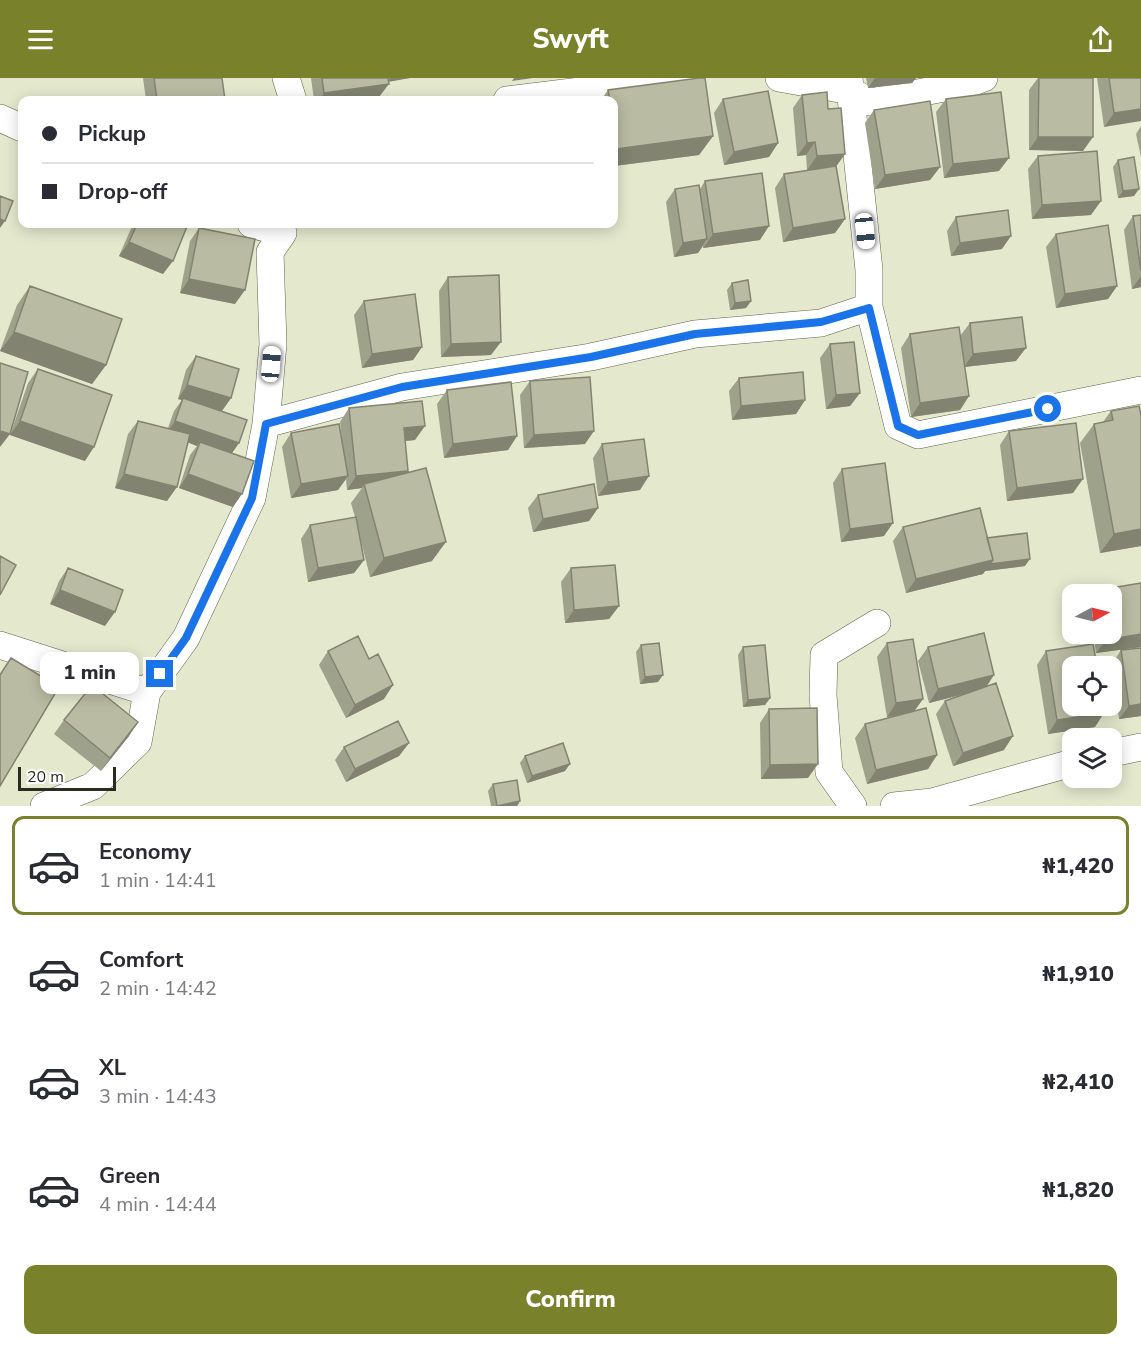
<!DOCTYPE html>
<meta charset="utf-8">
<style>
body{margin:0;font-family:"Nunito Sans",sans-serif;background:#f2f2f3;color:#2b2b33;height:100vh;display:flex;flex-direction:column;font-size:22px;white-space:nowrap}
*{box-sizing:border-box;margin:0}
p{font-size:20px;color:#7c7c81}
.icon{flex:none;width:33px;height:33px;fill:none;stroke:currentColor;stroke-width:2;stroke-linecap:round;stroke-linejoin:round}
.map{position:relative;height:728px;overflow:hidden}
.drawer{display:flex;flex-direction:column;background:#fff;flex:1}
.drawer>*{flex:none}
.top-card{position:absolute;left:18px;top:18px;width:600px;height:132px;border-radius:12px;box-shadow:0 3px 15px #0003;display:grid;align-content:center;height:132px;padding:0 24px;background:#fff}
.needle{width:39px;rotate:83deg}
.buttons{position:absolute;left:1062px;top:506px;display:grid;gap:12px}
.buttons a{display:grid;place-items:center;width:60px;height:60px;border-radius:12px;background:#fff;box-shadow:0 3px 15px #0003;font-size:30px}
.scale{position:absolute;left:18px;bottom:15px;width:98px;box-sizing:border-box;padding-left:6px;border:3px solid #2a2c21;border-top:0;font-size:16px;line-height:21px;white-space:nowrap;color:#2a2c21;-webkit-text-stroke:4px #fff;paint-order:stroke}
.end{position:absolute;width:27px;height:27px;margin:-14px;border:8px solid #1a73e8;background:#fff;box-shadow:0 0 0 3px #fff}
.from{border-radius:50%}
.bubble{position:absolute;height:42px;border-radius:12px;background:#fff;box-shadow:0 3px 15px #0003;font-size:20px;font-weight:800;line-height:42px;text-align:center}
.car{position:absolute;width:18px;height:36px;margin:-18px -9px;border-radius:8px;box-shadow:0 0 4px 2px #0007;background:linear-gradient(#fff 24%,#345 0 40%,#fff 0 76%,#345 0 86%,#fff 0)}
.top-card b{display:flex;align-items:center;gap:21px;height:57px;font-size:22px}
.top-card b+b{border-top:2px solid #e1e1e2}
.top-card i{width:15px;height:15px;background:#2b2b33}
ul{padding:10px 0 0;list-style:none}
li{display:flex;align-items:center;gap:18px;height:99px;margin:0 12px 9px;padding:0 12px;border:3px solid transparent;border-radius:12px}
li div{flex:1}
li b{display:block;font-size:22px}
li em{font-style:normal;font-weight:800}
li.on{border-color:#7a812b}
li>.icon{width:54px;height:54px;stroke-width:1.5}
.button{display:flex;gap:12px;margin-top:auto;padding:12px 24px}
.button a{flex:1;height:69px;border-radius:12px;background:#7a812b;color:#fff;font-size:24px;font-weight:800;line-height:69px;text-align:center}
header{display:flex;justify-content:space-between;align-items:center;height:78px;padding:0 24px;background:#7a812b;color:#fff;font-size:27px;font-weight:800}
.map>svg:first-child{display:block}
.lines{fill:none;stroke-linecap:round;stroke-linejoin:round}
.minor-casing{stroke:#61644c;stroke-width:28}
.minor{stroke:#fff;stroke-width:27}
.wall{fill:#9fa28b}
.shaded-wall{fill:#828471}
.building{fill:#b9bca2;stroke:#828471;stroke-width:1.5}
.route{stroke:#1a73e8;stroke-width:8}
</style>
<header><svg class="icon" aria-label="menu" viewBox="0 0 24 24"><path d="M4 6h16M4 12h16M4 18h16"/></svg>Swyft<svg class="icon" aria-label="share" viewBox="0 0 24 24"><path d="M12 15V3M7 8l5-5 5 5M5 13v7h14v-7"/></svg></header>
<div class="map">
<svg width="1141" height="728" viewBox="0 0 1141 728">
<rect width="100%" height="100%" fill="#e4e8cd"/>
<g class="lines">
<defs>
<path id="minor" d="M286,0L293,22
M779,0L851,13L870,24L971,5L984,0
M849,0L869,192V229L898,348L918,357L1141,312
M507,22L685,0
M0,40L22,50
M266,346L402,309L591,279L695,256L821,245L869,229
M0,567L147,614
M1112,675L1141,669
M44,728L93,708L138,664L147,614L186,560L252,420L266,346L273,266L270,174L283,155L251,146
M853,728L829,694L823,617L824,577L877,545
M894,728L932,724L1072,685"/>
</defs>
<use href="#minor" class="minor-casing"/>
<use href="#minor" class="minor"/>
</g>
<path class="wall" d="M143,0H222L225,22H146Z
M311,0H410L389,3L379,19L356,22H314Z
M866,0H916L912,5L868,10Z
M1038,0H1093L1083,73L1029,72V12Z
M1097,0H1141L1104,49Z
M608,12L713,58L699,77L614,88V22H601Z
M802,17L828,31L845,76L836,88L845,141L835,155L783,164L775,110L784,96L815,91L807,92L806,77L797,78L793,30Z
M723,21L778,65L769,79L724,87L714,35Z
M946,21L999,93L944,100L936,34Z
M874,32L940,89L930,102L875,111L865,45Z
M1141,48V79L1136,56Z
M1038,78L1091,137L1032,141L1028,91Z
M1118,82L1134,118L1118,120L1113,89Z
M705,103L760,162L703,170V168L698,175L674,179L666,124L675,111H700Z
M1141,137V209L1132,211L1124,152L1133,138Z
M956,139L1002,171L951,178L947,153Z
M133,146H188L163,196L119,178Z
M199,150L235,226L180,215L190,163Z
M1056,156L1117,208L1108,221L1056,230L1046,169Z
M448,199L491,277L441,279L439,213Z
M732,205L751,223L746,230L730,232L727,212Z
M30,208L106,287L92,306L0,273L17,227Z
M364,223L422,269L413,282L362,290L354,237Z
M970,245L1016,283L965,289L969,318L960,332L911,339L901,270L910,256L960,258Z
M830,266L860,315L850,328L826,331L820,280Z
M196,278L231,320L222,333L239,365L232,375L233,429L179,410L190,377L197,368L188,364L167,423L115,410L128,356L138,343L168,350L174,333L182,322L178,321L186,292Z
M38,291L85,383L10,357L28,305Z
M739,300L805,322L796,336L732,342L729,313Z
M530,303L585,366L524,370L520,317Z
M447,312L517,358L508,372L444,380L437,326Z
M349,330L415,362L405,363L408,393L406,395L432,483L370,499L360,459L364,482L354,495L308,504L301,461L310,447L355,439L351,425L362,410L347,412L346,401L338,412L291,420L282,369L291,355L342,362L340,344Z
M1111,333L1141,337V468L1100,475L1080,365L1094,346L1103,344Z
M1009,353L1073,415L1007,423L1000,367Z
M602,366L640,412L598,418L593,380Z
M842,391L884,458L841,464L833,405Z
M538,417L598,430L589,443L533,454L528,430Z
M903,449L987,460L1025,488L985,493L983,496L906,515L893,463Z
M68,490L105,548L50,526L59,503Z
M571,490L619,528L609,541L565,545L561,504Z
M1141,505V569L1096,575L1093,555H1112V516H1096L1099,512Z
M887,565L923,621L914,633L937,677L928,691L867,706L855,660L865,646L902,637L887,639L877,579Z
M641,567L658,604L640,606L636,574Z
M743,569L770,620L765,627L743,629L738,577Z
M928,569L986,609L1004,672L953,688L936,636L945,623L967,615L929,625L918,583Z
M1141,570V638L1119,641L1112,586L1121,572Z
M328,573L384,621L346,640L319,587Z
M1046,573L1095,649L1048,656L1037,587Z
M769,631L808,700L761,701L760,645Z
M64,642L129,658L101,693L54,656Z
M409,665L399,678L346,704L335,682L344,669Z
M525,678L565,693L527,705L520,685Z
M493,706L520,723L517,728H491L488,713Z"/>
<path class="shaded-wall" d="M390,0H410L388,4Z
M514,0H533L512,3Z
M875,0H916L912,5L868,10Z
M389,6L379,19L356,22H319L324,15Z
M1141,31V43L1104,49L1114,35Z
M713,58L699,77L614,88V75L616,71Z
M1038,59H1093L1083,73L1029,72Z
M815,64L806,77L797,78L807,65Z
M778,65L769,79L724,87L734,74Z
M845,76L835,90L807,92L817,78Z
M1009,80L999,93L944,100L953,86Z
M940,89L930,102L875,111L885,97Z
M1139,111L1134,118L1118,120L1123,113Z
M1101,123L1091,137L1032,141L1042,127Z
M0,141L5,143L0,150Z
M845,141L835,155L783,164L793,150Z
M769,148L760,162L703,170L713,156Z
M1011,158L1002,171L951,178L960,165Z
M707,161L698,175L674,179L683,165Z
M129,164L173,183L163,196L119,178Z
M1141,198V209L1132,211Z
M189,201L245,212L235,226L180,215Z
M1117,208L1108,221L1056,230L1065,216Z
M751,223L746,230L730,232L735,225Z
M14,254L106,287L92,306L0,273Z
M501,264L491,277L441,279L451,266Z
M422,269L413,282L362,290L372,276Z
M1026,270L1016,283L964,289L973,276Z
M187,307L231,320L221,334L183,320L182,322L178,321Z
M860,315L850,328L826,331L836,317Z
M969,318L960,332L911,339L920,325Z
M805,322L796,336L732,342L741,328Z
M20,343L94,369L85,383L10,357Z
M175,343L239,365L229,379L200,364L197,368L166,356Z
M425,348L415,362L394,364L404,350Z
M0,353L10,356L0,369Z
M594,353L585,366L524,370L534,357Z
M517,358L508,372L444,380L453,366Z
M408,393L399,406H364L362,410L347,412L356,398Z
M124,396L177,409L167,423L115,410Z
M188,396L242,416L233,429L179,410Z
M348,398L338,412L291,420L301,406Z
M649,398L640,412L598,418L608,404Z
M1083,401L1073,415L1007,423L1017,410Z
M598,430L589,443L533,454L543,441Z
M893,445L884,458L841,464L850,451Z
M1141,451V468L1100,475L1114,456Z
M446,464L432,483L370,499L384,480Z
M1030,481L1025,488L985,493L983,496L906,515L916,501L993,482Z
M364,482L354,495L308,504L318,490Z
M60,512L115,534L105,548L50,526Z
M619,528L609,541L565,545L574,532Z
M1141,556V569L1096,575L1106,562Z
M663,597L658,604L640,606L645,599Z
M994,597L985,611L929,625L938,611Z
M393,607L384,621L346,640L355,627Z
M770,620L765,627L743,629L748,622Z
M923,621L913,635L887,639L896,625Z
M1141,626V638L1119,641L1129,628Z
M1104,635L1095,649L1048,656L1057,642Z
M138,644L129,658L101,693L110,680Z
M1013,658L1004,672L953,688L963,675Z
M409,665L399,678L346,704L355,691Z
M937,677L928,691L867,706L876,692Z
M570,686L565,693L527,705L532,698Z
M818,686L808,700L761,701L770,687Z
M520,723L517,728H497Z"/>
<path class="building" d="M154,0H222L225,22H157Z
M322,0H388L389,6L324,15Z
M699,0H705L713,58L616,71L614,50V22H610L608,12Z
M1039,0H1093V59H1038Z
M1109,0H1141V31L1114,35Z
M768,13L778,65L734,74L723,21Z
M827,14L828,31L841,30L845,76L817,78L815,64L807,65L802,17Z
M1001,14L1009,80L953,86L946,21Z
M930,23L940,89L885,97L874,32Z
M1097,73L1101,123L1042,127L1038,78Z
M1134,79L1139,111L1123,113L1118,82Z
M836,88L845,141L793,150L784,96Z
M762,95L769,148L713,156L705,103Z
M699,107L707,161L683,165L675,111Z
M0,118L13,123L5,143L0,141Z
M1008,132L1011,158L960,165L956,139Z
M1141,137V193L1133,138Z
M137,146H188L173,183L129,164Z
M1108,147L1117,208L1065,216L1056,156Z
M199,150L255,161L245,212L189,201Z
M499,197L501,264L451,266L448,199Z
M748,202L751,223L735,225L732,205Z
M30,208L122,241L106,287L14,254Z
M415,216L422,269L372,276L364,223Z
M1022,239L1026,270L973,276L970,245Z
M959,249L969,318L920,325L910,256Z
M854,264L860,315L836,317L830,266Z
M196,278L239,291L231,320L187,307Z
M0,285L28,294L10,356L0,353Z
M38,291L112,317L94,369L20,343Z
M803,294L805,322L741,328L739,300Z
M590,299L594,353L534,357L530,303Z
M511,304L517,358L453,366L447,312Z
M183,320L247,342L239,365L175,343Z
M422,323L425,348L404,350L408,393L356,398L349,330Z
M1139,328L1141,337V451L1114,456L1094,346L1113,342L1111,333Z
M138,343L190,356L177,409L124,396Z
M1076,345L1083,401L1017,410L1009,353Z
M339,346L348,398L301,406L291,355Z
M644,361L649,398L608,404L602,366Z
M200,364L254,383L242,416L188,396Z
M885,385L893,445L850,451L842,391Z
M426,390L446,464L384,480L364,406Z
M594,406L598,430L543,441L538,417Z
M980,430L993,482L916,501L903,449Z
M356,439L364,482L318,490L310,447Z
M1027,455L1030,481L990,486L993,482L987,460Z
M0,478L16,487L0,517Z
M615,487L619,528L574,532L571,490Z
M68,490L123,512L115,534L60,512Z
M1141,505V556L1106,562L1105,555H1112V516H1099V512Z
M984,555L994,597L938,611L928,569Z
M358,558L369,581L378,576L393,607L355,627L328,573Z
M913,561L923,621L896,625L887,565Z
M659,565L663,597L645,599L641,567Z
M1093,566L1097,588H1072V627H1103L1104,635L1057,642L1046,573Z
M765,567L770,620L748,622L743,569Z
M1141,570V626L1129,628L1121,572Z
M11,580L59,609L0,708V597Z
M996,605L1013,658L963,675L945,623Z
M92,607L138,644L110,680L64,642Z
M817,630L818,686L770,687L769,631Z
M926,630L937,677L876,692L865,646Z
M398,643L409,665L355,691L344,669Z
M563,665L570,686L532,698L525,678Z
M517,702L520,723L497,728L493,706Z"/>
<g class="lines">
<path class="route" d="M160,596L186,560L252,420L266,346L402,309L591,279L695,256L821,244L869,230L898,348L918,357L1048,331"/>
</g>
</svg>
<div class="buttons">
<a><svg class="needle" viewBox="-14 -14 28 28"><path d="M0-13l5 13h-10z" fill="#e53935"/><path d="M0 13l5-13h-10z" fill="#7c7c81"/></svg></a>
<a><svg class="icon" aria-label="locate" viewBox="0 0 24 24"><circle cx="12" cy="12" r="6"/><path d="M12 2v4M12 18v4M2 12h4M18 12h4"/></svg></a>
<a><svg class="icon" aria-label="layers" viewBox="0 0 24 24"><path d="M12 4l9 5-9 5-9-5zM3 14l9 5 9-5"/></svg></a>
</div>
<div class="scale">20 m</div>
<i class="end from" style="left:1048px;top:331px"></i>
<i class="end" style="left:160px;top:596px"></i>
<div class="bubble" style="left:40px;top:574px;width:99px">1 min</div>
<i class="car" style="left:865px;top:153px;rotate:174deg"></i>
<i class="car" style="left:271px;top:286px;rotate:5deg"></i>
<div class="top-card">
<b><i class="from"></i>Pickup</b>
<b><i></i>Drop-off</b>
</div>
</div>
<section class="drawer">
<ul>
<li class="on"><svg class="icon" aria-label="car" viewBox="0 0 24 24"><path d="M5 17H2v-5l4-1 3-4h7l3 4 3 1v5h-3M9 17h6M6 11h13"/><circle cx="7" cy="17" r="2"/><circle cx="17" cy="17" r="2"/></svg><div><b>Economy</b><p>1 min · 14:41</p></div><em>₦1,420</em></li>
<li><svg class="icon" aria-label="car" viewBox="0 0 24 24"><path d="M5 17H2v-5l4-1 3-4h7l3 4 3 1v5h-3M9 17h6M6 11h13"/><circle cx="7" cy="17" r="2"/><circle cx="17" cy="17" r="2"/></svg><div><b>Comfort</b><p>2 min · 14:42</p></div><em>₦1,910</em></li>
<li><svg class="icon" aria-label="car" viewBox="0 0 24 24"><path d="M5 17H2v-5l4-1 3-4h7l3 4 3 1v5h-3M9 17h6M6 11h13"/><circle cx="7" cy="17" r="2"/><circle cx="17" cy="17" r="2"/></svg><div><b>XL</b><p>3 min · 14:43</p></div><em>₦2,410</em></li>
<li><svg class="icon" aria-label="car" viewBox="0 0 24 24"><path d="M5 17H2v-5l4-1 3-4h7l3 4 3 1v5h-3M9 17h6M6 11h13"/><circle cx="7" cy="17" r="2"/><circle cx="17" cy="17" r="2"/></svg><div><b>Green</b><p>4 min · 14:44</p></div><em>₦1,820</em></li>
</ul>
<div class="button"><a>Confirm</a></div>
</section>
